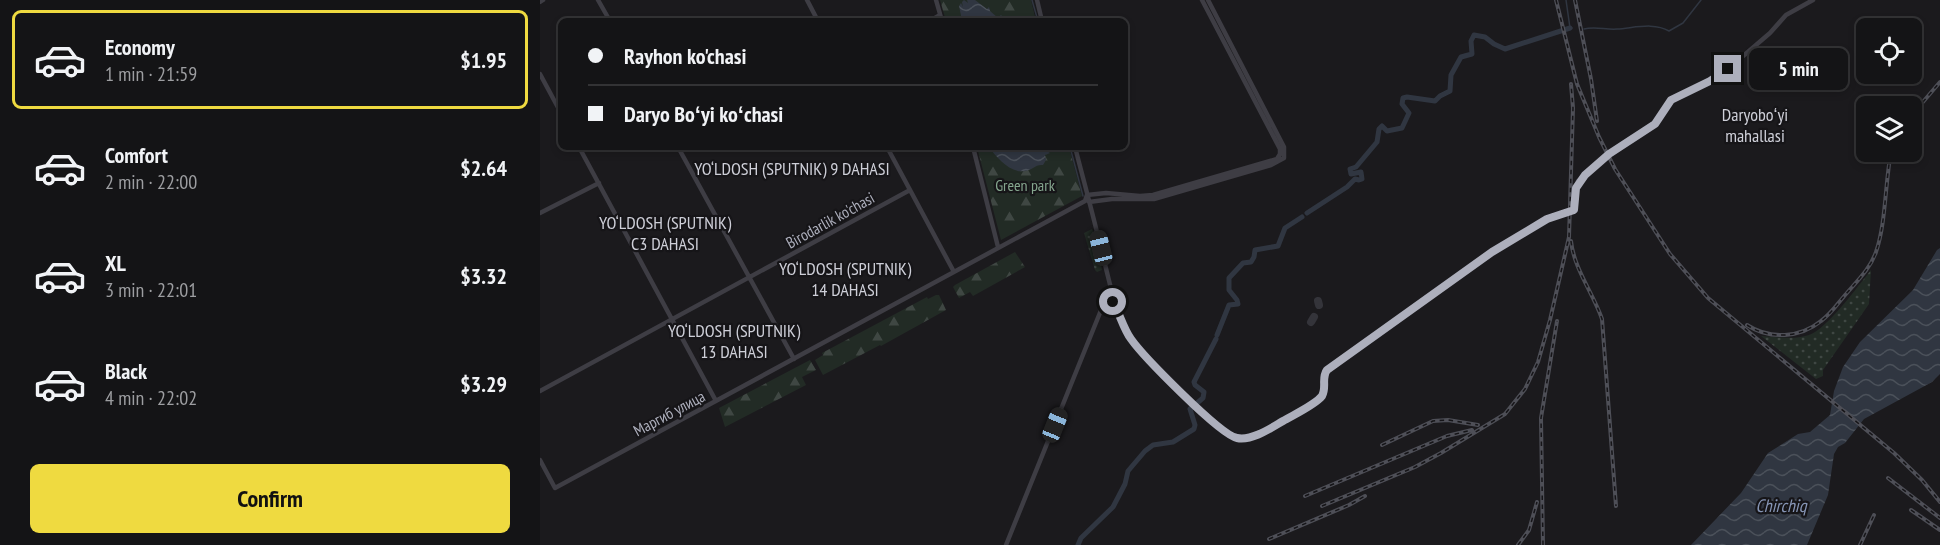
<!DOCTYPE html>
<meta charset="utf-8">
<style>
body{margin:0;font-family:"PT Sans Narrow",sans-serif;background:#212123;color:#f1f3f6;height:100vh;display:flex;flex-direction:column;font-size:22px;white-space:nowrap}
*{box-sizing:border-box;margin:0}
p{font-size:20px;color:#9d9ea1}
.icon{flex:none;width:33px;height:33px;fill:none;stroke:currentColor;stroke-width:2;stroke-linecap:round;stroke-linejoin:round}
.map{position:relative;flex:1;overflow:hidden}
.side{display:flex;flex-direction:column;background:#141416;width:540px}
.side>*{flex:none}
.guide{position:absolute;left:18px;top:18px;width:570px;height:132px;border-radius:9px;box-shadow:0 3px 9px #0003,0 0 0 2px #333335;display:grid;align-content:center;height:132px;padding:0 30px;background:#141416}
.buttons{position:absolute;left:1316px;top:18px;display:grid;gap:12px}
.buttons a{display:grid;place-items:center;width:66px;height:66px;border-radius:9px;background:#141416;box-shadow:0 3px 9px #0003,0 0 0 2px #333335;font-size:30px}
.end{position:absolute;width:27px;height:27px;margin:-14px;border:8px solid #adafbc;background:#111;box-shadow:0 0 0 3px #111}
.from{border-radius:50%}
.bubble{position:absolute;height:42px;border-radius:9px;background:#141416;box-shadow:0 3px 9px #0003,0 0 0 2px #333335;font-size:20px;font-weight:700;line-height:42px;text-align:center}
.car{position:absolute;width:18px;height:36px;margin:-18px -9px;border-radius:8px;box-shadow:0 0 4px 2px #0007;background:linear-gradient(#222 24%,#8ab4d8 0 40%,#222 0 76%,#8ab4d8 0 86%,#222 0)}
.guide b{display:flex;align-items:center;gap:21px;height:57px;font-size:22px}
.guide b+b{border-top:2px solid #333335}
.guide i{width:15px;height:15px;background:#f1f3f6}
ul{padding:10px 0 0;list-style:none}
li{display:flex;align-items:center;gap:18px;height:99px;margin:0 12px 9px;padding:0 18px;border:3px solid transparent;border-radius:9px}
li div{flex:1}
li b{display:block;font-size:22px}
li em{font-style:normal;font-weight:700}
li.current{border-color:#efda40}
li>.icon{width:54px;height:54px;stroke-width:1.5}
.cta{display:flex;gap:12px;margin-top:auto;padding:12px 30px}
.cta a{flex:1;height:69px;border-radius:9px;background:#efda40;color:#111;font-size:24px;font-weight:700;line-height:69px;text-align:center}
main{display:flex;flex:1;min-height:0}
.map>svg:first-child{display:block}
.grass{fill:url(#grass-dots)}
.forest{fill:url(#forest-firs)}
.water{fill:url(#water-waves)}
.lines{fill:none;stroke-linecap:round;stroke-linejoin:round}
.stream{stroke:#303641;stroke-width:1.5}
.river{stroke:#303641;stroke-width:5}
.taxiway{stroke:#34343a;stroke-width:8}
.minor{stroke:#3e3d44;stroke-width:4.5}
.rail-casing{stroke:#4e4f57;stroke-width:4}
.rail{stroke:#161518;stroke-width:1.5;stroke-dasharray:4.5;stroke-linecap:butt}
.route{stroke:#adafbc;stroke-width:8}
.labels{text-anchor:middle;stroke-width:4.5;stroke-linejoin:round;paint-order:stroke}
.park-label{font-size:16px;fill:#85a68e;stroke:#161518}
.street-label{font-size:16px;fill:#adafbc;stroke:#161518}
.neighbourhood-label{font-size:18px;fill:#cecfd8;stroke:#161518}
.water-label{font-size:18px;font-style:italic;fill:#8695b5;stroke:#161518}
</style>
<main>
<section class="side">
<ul>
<li class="current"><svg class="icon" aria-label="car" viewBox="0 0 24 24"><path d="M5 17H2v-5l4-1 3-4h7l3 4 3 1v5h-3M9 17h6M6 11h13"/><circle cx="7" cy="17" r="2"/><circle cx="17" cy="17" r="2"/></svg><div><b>Economy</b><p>1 min · 21:59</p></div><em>$1.95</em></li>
<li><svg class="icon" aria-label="car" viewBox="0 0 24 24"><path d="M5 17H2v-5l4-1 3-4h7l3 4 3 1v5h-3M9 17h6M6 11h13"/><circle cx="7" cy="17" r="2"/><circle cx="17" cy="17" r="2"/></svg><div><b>Comfort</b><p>2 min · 22:00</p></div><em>$2.64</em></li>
<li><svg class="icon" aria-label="car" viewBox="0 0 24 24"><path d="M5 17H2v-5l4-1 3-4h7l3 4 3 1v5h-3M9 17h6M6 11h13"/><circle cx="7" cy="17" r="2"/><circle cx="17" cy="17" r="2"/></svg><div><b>XL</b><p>3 min · 22:01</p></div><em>$3.32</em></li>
<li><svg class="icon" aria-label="car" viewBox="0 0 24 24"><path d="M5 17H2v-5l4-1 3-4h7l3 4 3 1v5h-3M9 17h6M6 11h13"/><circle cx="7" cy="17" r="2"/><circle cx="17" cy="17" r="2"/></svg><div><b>Black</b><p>4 min · 22:02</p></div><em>$3.29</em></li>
</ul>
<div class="cta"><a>Confirm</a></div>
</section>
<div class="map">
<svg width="1400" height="545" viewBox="0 0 1400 545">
<defs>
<pattern id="grass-dots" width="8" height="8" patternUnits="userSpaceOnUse" patternTransform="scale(1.5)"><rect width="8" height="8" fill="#222b25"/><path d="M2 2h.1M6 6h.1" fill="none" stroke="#3f4743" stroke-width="1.8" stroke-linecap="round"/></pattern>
<pattern id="forest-firs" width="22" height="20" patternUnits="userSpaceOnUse" patternTransform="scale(1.5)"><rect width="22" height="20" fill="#222b25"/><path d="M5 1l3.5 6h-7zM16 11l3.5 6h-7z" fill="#3f4743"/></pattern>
<pattern id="water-waves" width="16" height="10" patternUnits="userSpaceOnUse" patternTransform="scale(1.5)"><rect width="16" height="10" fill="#303641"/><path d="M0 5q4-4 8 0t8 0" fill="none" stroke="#4b515a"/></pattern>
</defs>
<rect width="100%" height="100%" fill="#1b1a1d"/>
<path class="grass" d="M552,229L557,241L562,270L557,272L555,270L544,233Z
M1331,270L1329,304L1283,370V376L1276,379L1221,336C1237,337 1254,340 1269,335C1287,329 1318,286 1331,270Z"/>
<path class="forest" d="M400,0H491L496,21H406Z
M437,147H529L542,196L461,240Z
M475,252L485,267L433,296L430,292L419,298L413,287L415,285Z
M396,295H399L406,310L341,346L340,345L283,375L275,360L283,355L282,353L387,297L388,299Z
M270,360L276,370L262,377L266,385L185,427L179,408Z"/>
<path class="water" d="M424,0L428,3L427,0H435L447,9L449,7L450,11L458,18L461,15L466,21H426L425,19L422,20L419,6L421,3L423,7L422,2Z
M449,147H504L505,150L510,153L505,155L506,160L503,165C495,164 493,170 485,171C471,174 456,157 449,147Z
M1400,248V374L1392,382L1324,419L1305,443L1298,447L1294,454L1288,495L1267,545H1151L1201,493L1228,453L1258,434L1270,432L1290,415L1294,391L1303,367L1320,342L1373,290L1397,250Z"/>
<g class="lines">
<path class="stream" d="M492,0L498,21
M1026,0L1030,28H1032
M1044,29C1055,26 1066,30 1077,29C1094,28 1114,22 1129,31L1143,23L1161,0
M530,147L543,196"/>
<path class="river" d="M767,213L807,187L815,179L819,180L822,179L821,172L811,174L810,169L816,167L837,142L839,129L842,126L847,131L862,128L869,113L862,104L863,98L867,97L895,101L900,96L910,91L911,75L921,57L932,54L931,41L934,35L945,37L954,44L965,49L1030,28
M677,335L689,305L698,304L697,300L689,290V278L703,263L711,262L714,257L715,250L738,246L745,228L762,217
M538,545L541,538L573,507L585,484L588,471L605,451L613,445L633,442L654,429L655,425L650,409L663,398L664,392L655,385L654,382L676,339"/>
<path class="taxiway" d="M778,301L779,305
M771,322L774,317"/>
<path class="minor" d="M58,0L70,21
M267,0L278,21
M396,0L402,21
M497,0L502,21
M0,2L3,0
M390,21L400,15
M0,74L21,113
M39,147L176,401
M138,147L254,359
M347,147L414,272
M433,147L458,247
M535,147C544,182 554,218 562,253C569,278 573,304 584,327C593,347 678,435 697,438C711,441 773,407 782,396C787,388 781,378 787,370L952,252L1007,219L1034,210L1036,188L1038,181L1045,175L1069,154L1115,124L1131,100L1170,81L1188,69L1230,33L1246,15L1273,0
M549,202L572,199H614L731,165L744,158V147L668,0
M0,213L59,183
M0,391L370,190
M0,460L15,488L545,201L547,195L566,193L600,196L613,195L737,159L740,154V149L662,0
M466,545L570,288"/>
<defs>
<path id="rail" d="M1016,0L1037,84L1059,137L1075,169L1130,254L1168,298L1354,453L1382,480L1400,502
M1035,0L1051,79L1057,121
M1371,116L1400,82
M1031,241C1034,269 1053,293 1062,319L1076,506
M1207,325C1230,340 1260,338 1281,321C1291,314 1298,303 1306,294C1317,281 1330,269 1336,252C1346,223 1345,183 1351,152
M842,445L893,421L908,420L938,425
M1348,478L1400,518
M765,496L907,436L932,430
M782,506L875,467L901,453L965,414L985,389L998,362L1010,320L1029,237L1033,108L1031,84
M1371,510L1400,530
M729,539L809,505L825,496
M978,545L989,530L997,502
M1003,545L1001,418L1017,321
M1320,545L1334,515"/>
</defs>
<use href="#rail" class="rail-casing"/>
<use href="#rail" class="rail"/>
</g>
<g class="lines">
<path class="route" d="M573,302C580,314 583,328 591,339C603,356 680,435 697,438C712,441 731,428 743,421C753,415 775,405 782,396C787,387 781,378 787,370L952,252L1007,219L1034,210L1036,188L1045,175L1069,154L1115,124L1131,100L1170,81L1188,69"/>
</g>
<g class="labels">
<g class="park-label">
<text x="485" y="191">Green park</text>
</g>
<g class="street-label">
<text transform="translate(290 220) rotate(-29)" y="6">Birodarlik ko'chasi</text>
<text transform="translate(129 413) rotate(-28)" y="6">Маргиб улица</text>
</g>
<g class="neighbourhood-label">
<text x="1215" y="121">Daryoboʻyi<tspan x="1215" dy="21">mahallasi</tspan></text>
<text x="252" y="175">YO‘LDOSH (SPUTNIK) 9 DAHASI</text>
<text x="125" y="229">YO‘LDOSH (SPUTNIK)<tspan x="125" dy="21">С3 DAHASI</tspan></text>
<text x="305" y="275">YO‘LDOSH (SPUTNIK)<tspan x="305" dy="21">14 DAHASI</tspan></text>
<text x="194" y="337">YO‘LDOSH (SPUTNIK)<tspan x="194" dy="21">13 DAHASI</tspan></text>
</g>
<g class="water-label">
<text x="1241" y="512">Chirchiq</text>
</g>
</g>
</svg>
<div class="buttons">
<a><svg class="icon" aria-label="locate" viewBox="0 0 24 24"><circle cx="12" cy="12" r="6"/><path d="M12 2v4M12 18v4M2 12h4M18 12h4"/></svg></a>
<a><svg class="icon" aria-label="layers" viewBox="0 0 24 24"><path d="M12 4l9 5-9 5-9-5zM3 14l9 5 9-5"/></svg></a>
</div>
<i class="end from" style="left:573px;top:302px"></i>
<i class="end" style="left:1188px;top:69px"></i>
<div class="bubble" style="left:1209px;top:48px;width:99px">5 min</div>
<i class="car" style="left:561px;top:248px;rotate:346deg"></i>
<i class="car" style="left:515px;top:425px;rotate:22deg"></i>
<div class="guide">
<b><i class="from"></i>Rayhon ko'chasi</b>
<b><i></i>Daryo Boʻyi koʻchasi</b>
</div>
</div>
</main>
